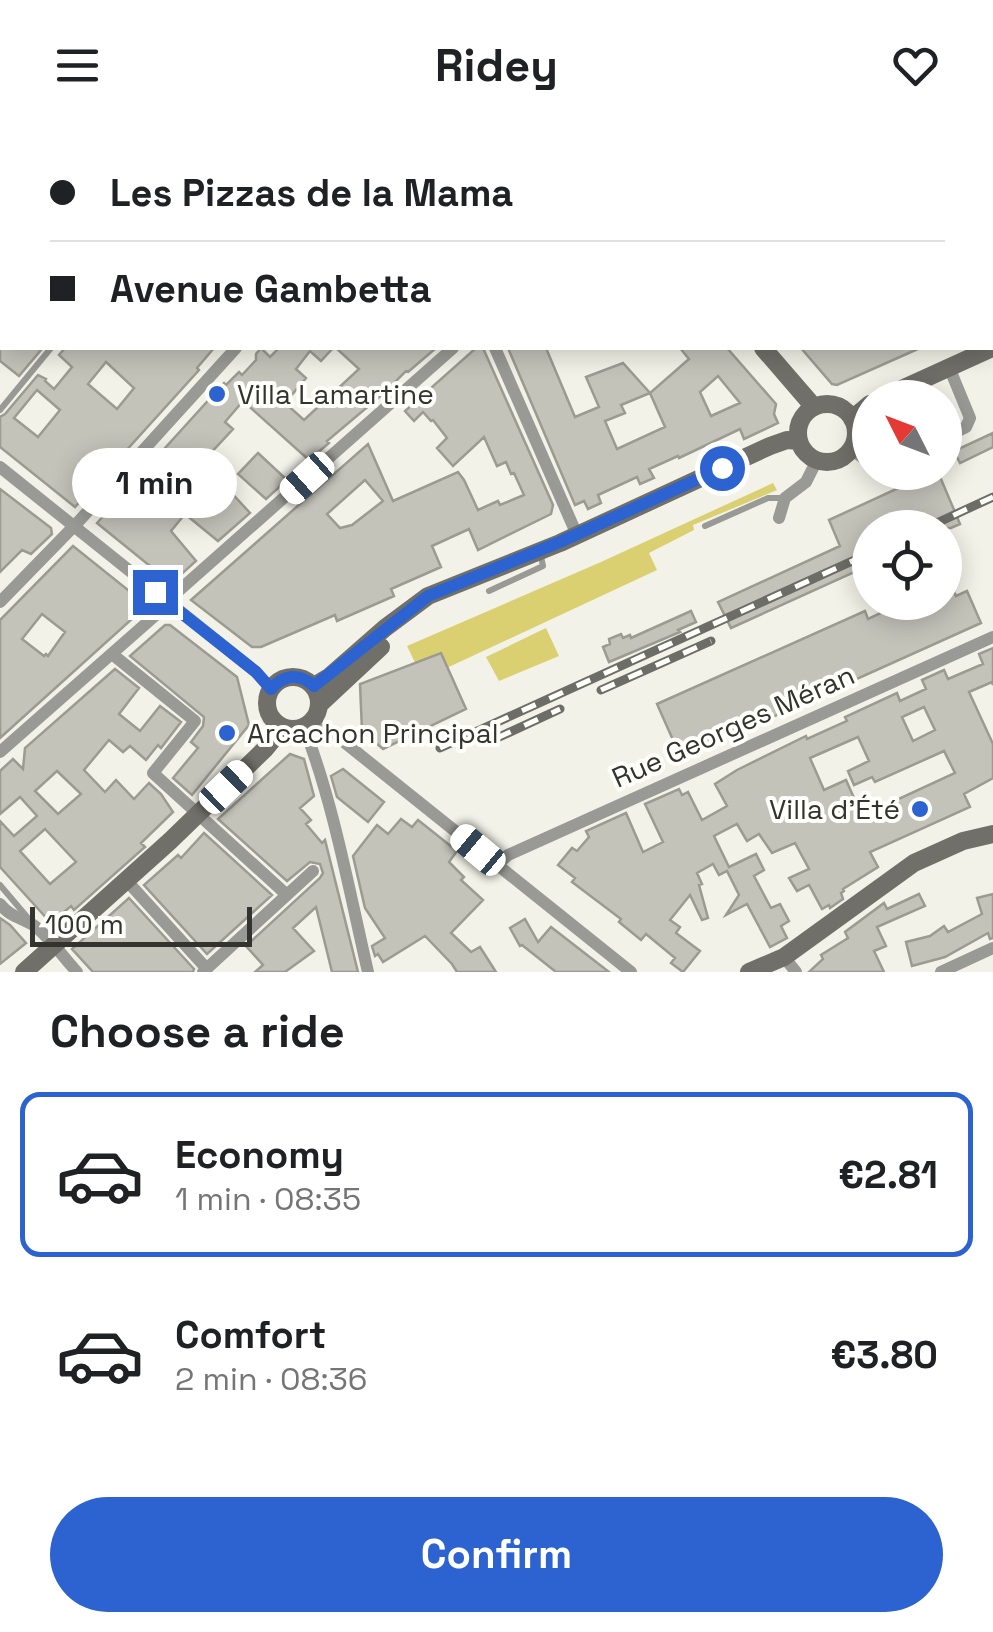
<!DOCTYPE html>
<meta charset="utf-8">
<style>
body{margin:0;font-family:"Space Grotesk",sans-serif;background:#f2f2f2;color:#202124;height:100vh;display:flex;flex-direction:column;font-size:38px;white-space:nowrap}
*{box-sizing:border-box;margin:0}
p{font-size:32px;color:#757577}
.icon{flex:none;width:55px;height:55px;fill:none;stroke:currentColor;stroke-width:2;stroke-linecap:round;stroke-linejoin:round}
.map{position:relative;height:842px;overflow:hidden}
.side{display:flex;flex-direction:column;background:#fff;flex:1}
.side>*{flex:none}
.top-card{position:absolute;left:0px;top:0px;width:995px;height:220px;box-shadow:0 5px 25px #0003;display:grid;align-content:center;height:220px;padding:0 50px;background:#fff}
.needle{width:65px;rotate:312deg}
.controls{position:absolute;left:852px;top:250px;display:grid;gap:20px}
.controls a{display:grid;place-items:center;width:110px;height:110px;border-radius:50%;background:#fff;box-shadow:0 5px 25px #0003;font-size:50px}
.scale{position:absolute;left:30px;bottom:25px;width:222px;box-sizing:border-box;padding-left:10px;border:5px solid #33332f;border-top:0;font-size:28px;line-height:35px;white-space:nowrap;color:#33332f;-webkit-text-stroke:8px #fffffb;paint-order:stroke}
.end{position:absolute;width:45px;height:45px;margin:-22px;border:12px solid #2c63d1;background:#fff;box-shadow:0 0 0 5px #fff}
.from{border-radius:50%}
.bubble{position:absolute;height:70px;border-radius:35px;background:#fff;box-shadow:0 5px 25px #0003;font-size:32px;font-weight:600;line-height:70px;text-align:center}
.car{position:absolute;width:30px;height:60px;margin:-30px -15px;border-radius:12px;box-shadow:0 0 8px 2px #0007;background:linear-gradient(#fff 24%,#345 0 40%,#fff 0 76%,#345 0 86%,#fff 0)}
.top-card b{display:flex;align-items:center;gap:35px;height:95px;font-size:38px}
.top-card b+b{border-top:2px solid #e0e0e0}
.top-card i{width:25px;height:25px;background:#202124}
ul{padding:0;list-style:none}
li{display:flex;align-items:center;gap:30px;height:165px;margin:0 20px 15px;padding:0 30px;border:5px solid transparent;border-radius:20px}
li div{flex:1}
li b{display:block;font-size:38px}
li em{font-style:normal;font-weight:600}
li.selected{border-color:#2c63d1}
li>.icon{width:90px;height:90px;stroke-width:1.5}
h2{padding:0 50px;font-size:45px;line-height:120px}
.primary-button{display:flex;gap:20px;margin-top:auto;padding:20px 50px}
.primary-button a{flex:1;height:115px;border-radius:60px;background:#2c63d1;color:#fff;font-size:40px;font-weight:600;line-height:115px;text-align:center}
header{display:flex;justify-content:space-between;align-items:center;height:130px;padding:0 50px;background:#fff;font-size:45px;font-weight:600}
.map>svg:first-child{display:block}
.green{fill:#dbd071}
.building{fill:#c4c3ba;stroke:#9c9b92;stroke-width:2.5;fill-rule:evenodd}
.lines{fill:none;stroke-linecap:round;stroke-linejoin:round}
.lane{stroke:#999995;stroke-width:6}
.street{stroke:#999995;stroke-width:12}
.secondary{stroke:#706f69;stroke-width:18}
.rail-casing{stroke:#6d6d67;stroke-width:9}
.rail{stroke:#fffffb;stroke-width:5;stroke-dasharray:15;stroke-linecap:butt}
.route{stroke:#2c63d1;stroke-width:12}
.poi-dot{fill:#2c63d1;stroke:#fffffb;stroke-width:4}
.labels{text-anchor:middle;stroke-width:8;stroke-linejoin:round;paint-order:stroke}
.poi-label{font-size:28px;fill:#33332f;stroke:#fffffb;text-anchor:start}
.street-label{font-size:28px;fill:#33332f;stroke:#fffffb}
</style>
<header><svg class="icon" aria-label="menu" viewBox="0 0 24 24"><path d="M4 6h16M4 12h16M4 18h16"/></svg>Ridey<svg class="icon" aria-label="heart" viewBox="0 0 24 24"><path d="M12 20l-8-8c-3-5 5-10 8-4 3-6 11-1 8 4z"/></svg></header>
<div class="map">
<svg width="993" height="842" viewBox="0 0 993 842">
<rect width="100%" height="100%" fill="#f2f2e8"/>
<path class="green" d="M773,353L777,360L693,395L694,400L649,423L657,440L423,549L407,516L601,432Z
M546,498L559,526L499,551L486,527Z"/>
<path class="building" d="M0,218H36L41,220L19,246L0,231Z
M65,218H214L197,238L199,240L75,377L0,317V287L5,284L38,245L46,249L45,251L54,259L72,237L59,225ZM106,232L134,258L117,279L88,254ZM37,260L60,280L38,307L14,288Z
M261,218L270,227L279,218H333L321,231L310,221L296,239L306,248L285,273L304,290L359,239L336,218H436L408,242L406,241L384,263L327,311L329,313L309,330L243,271L225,292L233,299L209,325L211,327L205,334L250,383L218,411L185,384L171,401L196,431L176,449H166L97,393L224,253L226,255L239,242L242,245L256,230V224Z
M476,218H483L553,375L551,384L478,420L469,399L432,416L441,437L391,459L394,466L337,491L335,485L261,517H252L191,470L368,314L393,371L458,342L464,350L478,380L498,371L500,375L524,365L514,343L511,344L506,332L497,336L484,307L453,336L437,318L447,308L433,290L431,291L423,282L414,291L405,281ZM365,350L383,371L352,395L340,398L327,384Z
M508,218H546L575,287L599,277L586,247L623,233L650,263L621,275L625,283L605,291L617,319L665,297L650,263L689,229L680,218H727L776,274L774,284L778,293L744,309L740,299L679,328L678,326L649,339L654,348L640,354L637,347L598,365L601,373L588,379L584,371L575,375ZM718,246L740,273L711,286L700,262Z
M801,218H920L837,255L832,254Z
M993,303V317L960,333L954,321Z
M258,323L287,350L266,369L238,344Z
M933,342H938L960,394L951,398H870V435L731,498L718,472L840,416L829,390Z
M0,359L51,398L52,404L31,424L22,420L0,442Z
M73,416L143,472V479L0,608V490ZM42,484L65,502L48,526L46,524L44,526L22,509Z
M945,442L956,466L967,461L981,493L681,628L657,574L865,481L868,489L904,472H945Z
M691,481L696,492L678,500L680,502L609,532L603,517L610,514L609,509L621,504L623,508L630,505L631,508Z
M165,495H170L237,547L249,595L192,665L173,648L198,618L191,612L203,596L204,587L130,526Z
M993,518V555L992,552L969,562L993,614V648L964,664L970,677L870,722L878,737L843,759L844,761L841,763L843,769L830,778L829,775L822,779L809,755L797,761L789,748L809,739L795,713L772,723L759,704L747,711L737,694L714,706L729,737L756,724L764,740L754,746L771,778L780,774L789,791L781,796L787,808L770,817L747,774L726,785L739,765L727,741L719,745L713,734L697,743L702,754L699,755L708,788L702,790L690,765L670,790L680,797L676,803L700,821L683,842L671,833L675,828L646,804L641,810L619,792L621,789L572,752L575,748L558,735L572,718L577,721L589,707L586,701L626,683L643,722L663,712L645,674L679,659L682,665L688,662L702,690L727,676L715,654L737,640L806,606L807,609L847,591L845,587L897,563L900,571L926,559L922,550L944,540L948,549L983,534L979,524ZM924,577L935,600L913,611L902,587ZM858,607L869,631L848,641L854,655L872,647L875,652L944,621L955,643L862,686L846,650L824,660L810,628Z
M441,523L466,579L383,619L362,601L360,554Z
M115,539L139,558L119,584L140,601L160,576L181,592L161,618L158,615L146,630L130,616L123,622L109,610L84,640L105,662L116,650L134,669L149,653L161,664L173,682L141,713L145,717L74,780L71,776L51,793L0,737V691L14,706L37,686L20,667L0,684V641L13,629L23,639L25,618ZM57,641L81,664L58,684L35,661ZM45,699L76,732L50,754L20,721Z
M290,624L304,629L314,666L300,678L311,690L306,694L322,713L325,710L358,842H332L316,777L293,798L314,821L285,842H255L263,835L246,816L320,748L323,743L320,734L310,732L287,751L218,689Z
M343,639L384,672L368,692L337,667L331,646Z
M401,689L412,697L418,690L457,721L449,732L464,747L461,750L483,770L451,803L471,822L480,817L496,842H457L452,834L425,806L383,832L378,824L375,826L372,816L385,808L365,778L353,726L377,695L388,704Z
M204,703L272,765L207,824L144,755L178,725L181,728Z
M919,764L925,776L877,797L886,816L874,821L884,842H809L823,829L821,825L848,808L845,802L884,773L887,779Z
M993,764V808L990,809L988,803L945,827L912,836L906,812L930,806L944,796L948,802L982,784L977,768Z
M129,768L194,839L193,842H93L72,819Z
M0,788L10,795L26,813L0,834Z
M525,789L538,812L551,797L609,842H556L522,815L520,816L510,798Z"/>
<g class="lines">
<path class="lane" d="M0,280L51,218
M705,396L768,368H784
M489,461L543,436L540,422
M0,755L28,788"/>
<path class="street" d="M21,0L24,2
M199,0L202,2
M394,0L397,2
M859,0L863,2
M431,2L434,0
M699,2L702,0
M992,88H993
M495,218L577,405
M945,307L966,297L970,288L949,237
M851,319L870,333
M0,337L256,542L271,559
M779,388L785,368L806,352L817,330
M0,472L79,391L236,218
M112,524L195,591L153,643L287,765
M312,591L339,608L631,842
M304,597C334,675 349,760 368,842
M0,622L158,483L166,472L453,218
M497,735L508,725L993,507
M127,751L207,839
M0,774C12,789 23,787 36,797C52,810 63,827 77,842
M784,827L796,842
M203,842L313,741
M941,842L993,818"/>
<path class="secondary" d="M574,0L576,2
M41,2L43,0
M0,54L2,50
M763,218L814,277
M882,268L992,218
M798 303a29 29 0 1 1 58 0a29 29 0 1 1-58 0Z
M852,289L870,274
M267 573a26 26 0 1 1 52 0a26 26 0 1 1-52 0Z
M314,556L329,547L385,498L428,466L560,413L770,316L787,310L799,311
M320,574L381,517
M24,842L170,711L265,619L283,597
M749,842L784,827L914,733L963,711L993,704"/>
<defs>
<path id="rail" d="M926,398L993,367
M601,560L711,511
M497,608L560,579
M440,618L870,423"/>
</defs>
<use href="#rail" class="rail-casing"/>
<use href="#rail" class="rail"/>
</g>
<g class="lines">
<path class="route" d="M155,462L256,542L271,559C284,544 300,543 314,556L428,466L560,412L722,338"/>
</g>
<g class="poi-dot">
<circle cx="217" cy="264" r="10"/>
<circle cx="227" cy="603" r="10"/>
<circle cx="920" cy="679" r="10"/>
</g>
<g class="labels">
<g class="poi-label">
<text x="237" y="274">Villa Lamartine</text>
<text x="247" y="613">Arcachon Principal</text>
<text x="900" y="689" text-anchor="end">Villa d'Été</text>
</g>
<g class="street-label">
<text transform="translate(733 596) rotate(-24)" y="10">Rue Georges Méran</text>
</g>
</g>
</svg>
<div class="controls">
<a><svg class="needle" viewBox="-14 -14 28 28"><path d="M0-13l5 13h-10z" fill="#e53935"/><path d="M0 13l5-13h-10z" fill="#757577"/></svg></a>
<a><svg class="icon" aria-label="locate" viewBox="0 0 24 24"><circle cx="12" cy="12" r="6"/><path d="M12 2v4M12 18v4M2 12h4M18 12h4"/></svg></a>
</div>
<div class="scale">100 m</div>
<i class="end from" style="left:722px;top:338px"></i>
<i class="end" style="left:155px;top:462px"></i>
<div class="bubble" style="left:72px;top:318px;width:165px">1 min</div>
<i class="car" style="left:307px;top:348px;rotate:228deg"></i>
<i class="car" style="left:226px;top:657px;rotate:46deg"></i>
<i class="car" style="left:478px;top:720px;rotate:310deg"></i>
<div class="top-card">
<b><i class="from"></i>Les Pizzas de la Mama</b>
<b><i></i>Avenue Gambetta</b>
</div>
</div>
<section class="side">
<h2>Choose a ride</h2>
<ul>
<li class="selected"><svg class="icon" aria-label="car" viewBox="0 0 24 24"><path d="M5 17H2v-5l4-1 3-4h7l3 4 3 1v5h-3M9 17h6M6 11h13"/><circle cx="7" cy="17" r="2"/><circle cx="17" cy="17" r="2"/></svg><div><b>Economy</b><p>1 min · 08:35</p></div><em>€2.81</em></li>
<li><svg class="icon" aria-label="car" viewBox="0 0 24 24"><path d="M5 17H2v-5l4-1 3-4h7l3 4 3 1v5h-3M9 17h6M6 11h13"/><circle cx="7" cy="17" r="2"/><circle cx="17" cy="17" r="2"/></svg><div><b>Comfort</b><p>2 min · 08:36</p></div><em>€3.80</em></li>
</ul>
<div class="primary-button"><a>Confirm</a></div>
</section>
